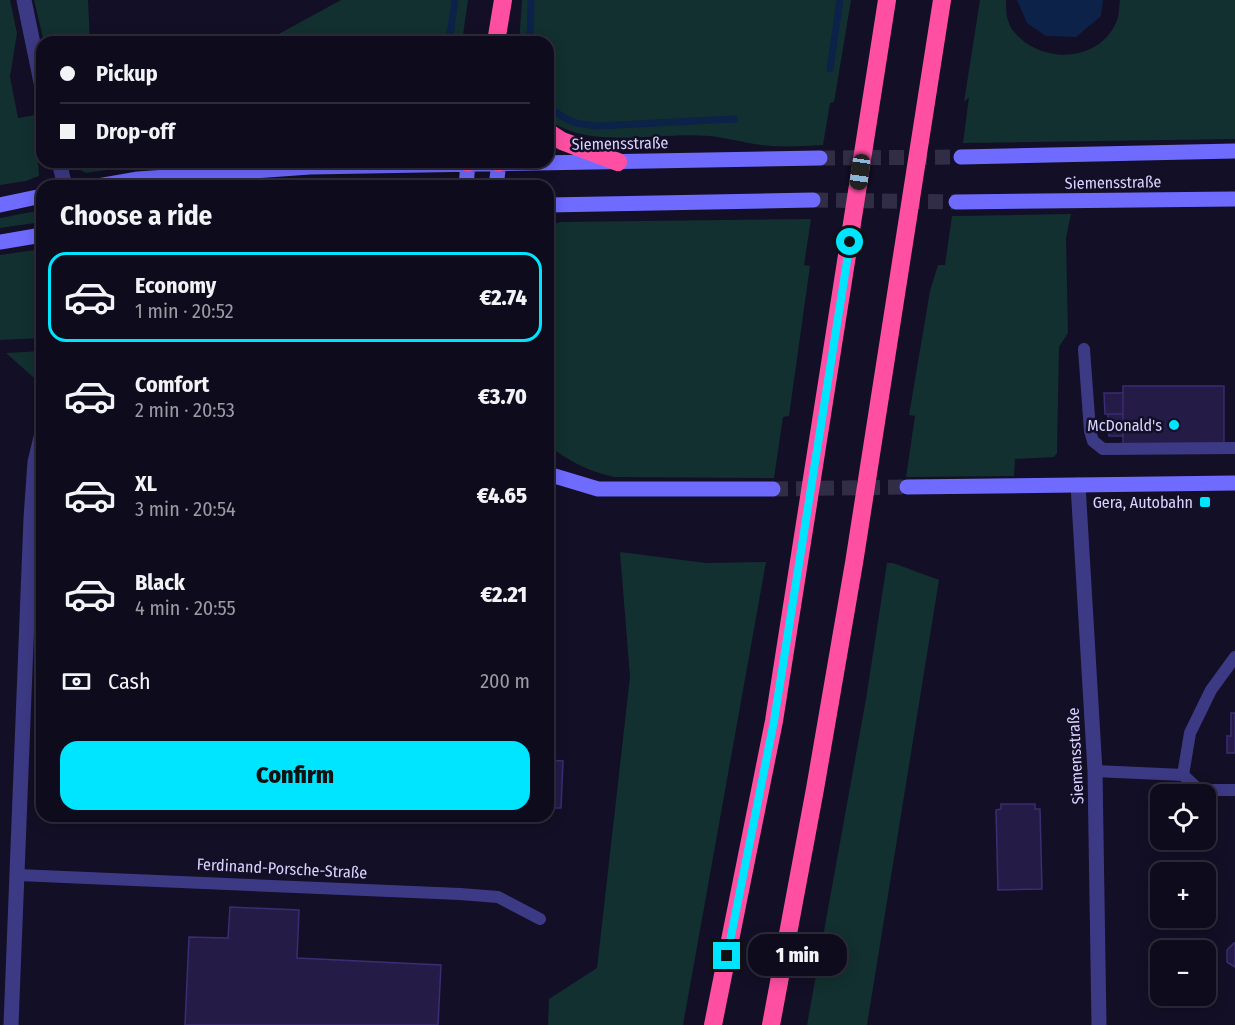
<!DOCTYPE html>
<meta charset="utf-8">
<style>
body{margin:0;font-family:"Fira Sans Condensed",sans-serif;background:#171425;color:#f1f3f6;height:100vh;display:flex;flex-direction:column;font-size:22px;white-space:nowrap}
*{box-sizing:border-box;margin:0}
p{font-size:20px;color:#9b9ba3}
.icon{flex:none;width:33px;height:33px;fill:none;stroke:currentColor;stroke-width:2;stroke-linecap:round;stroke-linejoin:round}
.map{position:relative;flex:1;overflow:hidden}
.drawer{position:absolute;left:36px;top:180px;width:518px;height:642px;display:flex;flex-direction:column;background:#0e0b1c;border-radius:18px;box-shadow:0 3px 15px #0003,0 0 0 2px #2e2b3b}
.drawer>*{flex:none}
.hud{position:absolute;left:36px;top:36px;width:518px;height:132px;border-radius:18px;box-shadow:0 3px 15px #0003,0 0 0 2px #2e2b3b;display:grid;align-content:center;height:132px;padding:0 24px;background:#0e0b1c}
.fabs{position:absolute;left:1150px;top:784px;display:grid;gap:12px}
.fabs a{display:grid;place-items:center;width:66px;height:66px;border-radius:12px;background:#0e0b1c;box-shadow:0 3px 15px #0003,0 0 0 2px #2e2b3b;font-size:30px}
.end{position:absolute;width:27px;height:27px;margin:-14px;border:8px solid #00e5ff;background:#111;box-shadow:0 0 0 3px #111}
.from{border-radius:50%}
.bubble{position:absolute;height:42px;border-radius:18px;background:#0e0b1c;box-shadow:0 3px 15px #0003,0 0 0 2px #2e2b3b;font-size:20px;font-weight:800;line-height:42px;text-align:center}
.car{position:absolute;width:18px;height:36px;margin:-18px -9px;border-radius:8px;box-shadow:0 0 4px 2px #0007;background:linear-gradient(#222 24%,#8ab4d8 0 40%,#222 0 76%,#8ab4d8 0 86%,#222 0)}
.hud b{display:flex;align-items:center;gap:21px;height:57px;font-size:22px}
.hud b+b{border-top:2px solid #2e2b3b}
.hud i{width:15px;height:15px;background:#f1f3f6}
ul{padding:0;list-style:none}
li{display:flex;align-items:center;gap:18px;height:90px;margin:0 12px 9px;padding:0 12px;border:3px solid transparent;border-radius:18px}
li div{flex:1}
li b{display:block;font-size:22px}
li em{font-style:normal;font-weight:800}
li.current{border-color:#00e5ff}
li>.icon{width:54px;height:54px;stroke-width:1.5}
h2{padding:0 24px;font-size:27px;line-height:72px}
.pay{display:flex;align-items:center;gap:15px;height:66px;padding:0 24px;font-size:22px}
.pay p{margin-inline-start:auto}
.primary-button{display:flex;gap:12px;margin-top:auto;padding:12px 24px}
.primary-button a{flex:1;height:69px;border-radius:18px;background:#00e5ff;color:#111;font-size:24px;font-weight:800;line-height:69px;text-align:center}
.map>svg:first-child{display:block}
.green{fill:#12302f}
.water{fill:#0c2248}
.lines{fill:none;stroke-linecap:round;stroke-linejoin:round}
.stream{stroke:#0c2248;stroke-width:7}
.building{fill:#241b47;stroke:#3b2d73;stroke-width:1.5}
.secondary-tunnel{stroke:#312d47;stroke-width:15;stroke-dasharray:15 8;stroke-linecap:butt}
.lane{stroke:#3d3a85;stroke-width:12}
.street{stroke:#3d3a85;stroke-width:15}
.secondary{stroke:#6f6bff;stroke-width:15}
.highway{stroke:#ff4fa3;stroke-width:18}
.route{stroke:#00e5ff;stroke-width:8}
.poi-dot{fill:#00e5ff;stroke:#130f26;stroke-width:2}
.labels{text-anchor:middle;stroke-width:5;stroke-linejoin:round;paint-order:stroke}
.street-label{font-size:16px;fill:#d9d4ff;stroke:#130f26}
.poi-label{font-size:16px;fill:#d9d4ff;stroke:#130f26;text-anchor:end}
</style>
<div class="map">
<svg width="1235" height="1025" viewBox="0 0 1235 1025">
<rect width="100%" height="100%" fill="#130f26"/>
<path class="green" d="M0,0H10L17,33L10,77L18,118L35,115L39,176L26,181L0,185Z
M34,0H88L90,42H44Z
M341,0H468L462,42H264Z
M522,0H851L834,102L830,103L823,145C806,146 789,147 772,146C751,145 730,138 709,136C659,131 588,151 548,119V42H519Z
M980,0H1006C1006,7 1006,17 1009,23C1010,28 1016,34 1020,38C1048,64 1099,60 1116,23C1119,17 1119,7 1120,0H1235V139L963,143L969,97L964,102Z
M73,162H161L86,173L76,168Z
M271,181V186H194Z
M42,210V222L0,228V218Z
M1071,214L1066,238L1068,333L1059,347L1057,453L1054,457L1015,459L1014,476L906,477L915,416L909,415L930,291L938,265H945L952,216Z
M811,219L804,265L810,266L789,416L783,417L774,478L614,477C588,471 568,461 548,445V225L561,222Z
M42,249V338L0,340V255Z
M42,351V385L6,353Z
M620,552L706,563L766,562L683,1025H548L549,999L597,968L630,677Z
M887,563H893L939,580L867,1025H807L866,699Z"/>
<path class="water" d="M1017,0H1103L1101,16L1076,37L1046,36L1027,23Z"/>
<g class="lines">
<path class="stream" d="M449,42L455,0
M530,42L531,0
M830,69L840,0
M548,105C565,121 573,124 597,126L734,119"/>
</g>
<path class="building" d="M1123,386H1224V445L1123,446Z
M1104,393H1123V414H1105Z
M1108,414H1123V436H1109Z
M1231,713H1235V753H1227V736H1231Z
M548,760L563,761L561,808H548Z
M1001,804H1035V809H1040L1042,889L998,890L996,810L1001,809Z
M230,907L299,910L297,958L441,965L438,1025H185L189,937L228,938Z
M1234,943H1235V967L1227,962V950Z"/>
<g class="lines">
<path class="secondary-tunnel" d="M820,158L961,157
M813,200L956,202
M773,489L907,487"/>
<path class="lane" d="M1084,349L1090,431L1093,441L1103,449L1235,448
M1095,771L1183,775L1199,790H1235
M1183,775L1190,733L1211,690L1235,657
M18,875L460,894L498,897L540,919"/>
<path class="street" d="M24,0L42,87
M59,162L65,186
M1078,485L1095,771L1099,1025
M11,1025L31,518L35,462L42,433"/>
<path class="secondary" d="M961,157L1235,151
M98,186L138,179L310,167L820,158
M466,186L468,163
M496,186L499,163
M956,202L1235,199
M0,205L42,196
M548,205L813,200
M0,242L42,235
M548,474L598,489H773
M907,487L1235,483"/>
<path class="highway" d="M496,42L503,0
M548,132L562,141L618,162
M468,163L469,162
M499,163V162
M713,1025L774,721L887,0
M771,1025L815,789L854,563L942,0"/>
</g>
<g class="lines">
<path class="route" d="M727,956L774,721L850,242"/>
</g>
<g class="poi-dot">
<circle cx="1174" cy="425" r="6"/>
<rect x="1199" y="496" width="12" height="12" rx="3"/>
</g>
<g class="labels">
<g class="street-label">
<text transform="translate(620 143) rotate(-1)" y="6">Siemensstraße</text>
<text transform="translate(1113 182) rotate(-1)" y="6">Siemensstraße</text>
<text transform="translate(1075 756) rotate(-93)" y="6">Siemensstraße</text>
<text transform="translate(282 868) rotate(3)" y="6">Ferdinand-Porsche-Straße</text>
</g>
<g class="poi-label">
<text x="1162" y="431">McDonald's</text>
<text x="1193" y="508">Gera, Autobahn</text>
</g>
</g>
</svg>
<div class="fabs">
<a><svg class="icon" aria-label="locate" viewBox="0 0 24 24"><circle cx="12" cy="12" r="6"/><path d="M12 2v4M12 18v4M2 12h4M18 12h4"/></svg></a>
<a>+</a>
<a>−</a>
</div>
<i class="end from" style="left:850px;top:242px"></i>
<i class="end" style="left:727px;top:956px"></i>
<div class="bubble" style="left:748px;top:934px;width:99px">1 min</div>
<i class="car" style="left:860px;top:172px;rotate:188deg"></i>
<div class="hud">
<b><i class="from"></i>Pickup</b>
<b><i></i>Drop-off</b>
</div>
<section class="drawer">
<h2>Choose a ride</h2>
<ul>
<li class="current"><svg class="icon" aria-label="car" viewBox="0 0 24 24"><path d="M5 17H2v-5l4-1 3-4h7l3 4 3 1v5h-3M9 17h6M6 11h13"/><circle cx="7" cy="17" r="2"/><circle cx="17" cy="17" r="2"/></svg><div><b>Economy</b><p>1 min · 20:52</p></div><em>€2.74</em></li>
<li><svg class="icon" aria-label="car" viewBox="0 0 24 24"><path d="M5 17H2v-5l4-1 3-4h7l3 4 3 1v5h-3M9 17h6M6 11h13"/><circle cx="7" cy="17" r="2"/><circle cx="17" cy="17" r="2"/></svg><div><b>Comfort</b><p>2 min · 20:53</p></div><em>€3.70</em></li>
<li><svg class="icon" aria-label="car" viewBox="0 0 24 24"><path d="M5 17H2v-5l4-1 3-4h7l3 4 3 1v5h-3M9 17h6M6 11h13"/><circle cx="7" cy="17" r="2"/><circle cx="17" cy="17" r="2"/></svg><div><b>XL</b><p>3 min · 20:54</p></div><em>€4.65</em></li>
<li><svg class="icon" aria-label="car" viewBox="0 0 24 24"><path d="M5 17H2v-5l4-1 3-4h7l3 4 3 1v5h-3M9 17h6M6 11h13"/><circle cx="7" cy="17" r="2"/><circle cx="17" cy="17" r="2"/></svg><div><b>Black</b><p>4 min · 20:55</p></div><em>€2.21</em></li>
</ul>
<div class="pay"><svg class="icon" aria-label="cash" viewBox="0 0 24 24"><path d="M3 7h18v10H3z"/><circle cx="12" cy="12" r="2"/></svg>Cash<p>200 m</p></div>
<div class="primary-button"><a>Confirm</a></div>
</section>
</div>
